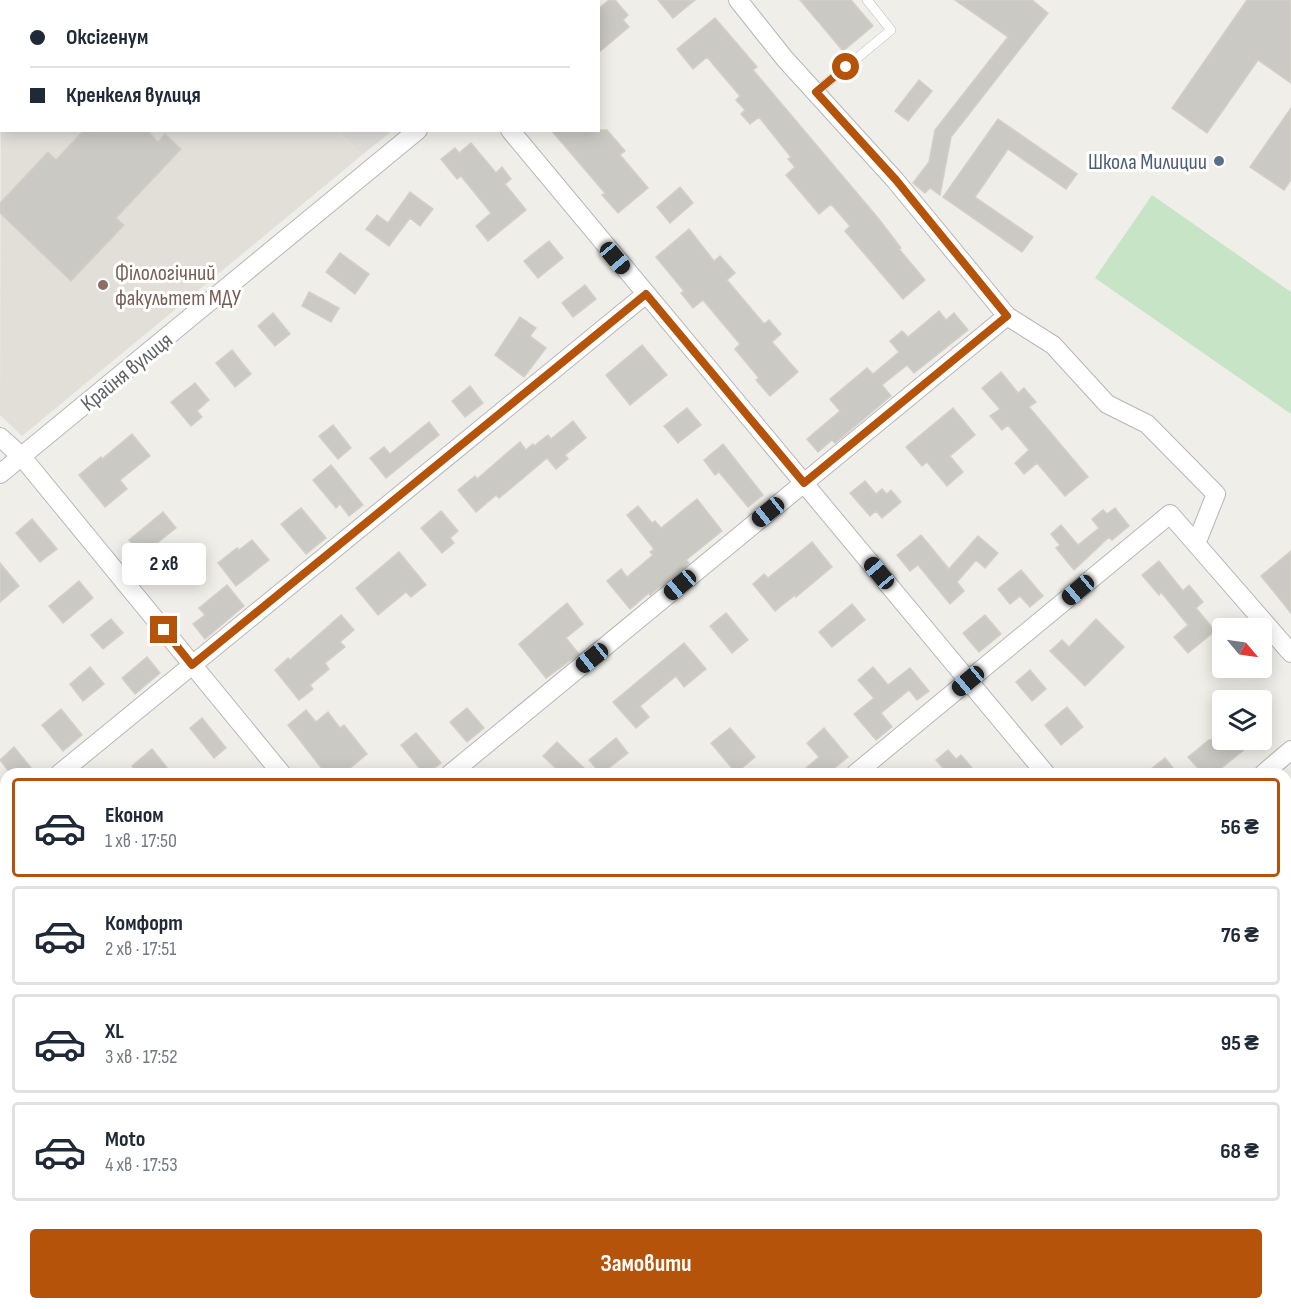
<!DOCTYPE html>
<html lang="uk">
<meta charset="utf-8">
<style>
body{margin:0;font-family:"Sofia Sans Condensed",sans-serif;background:#f6f6f7;color:#1f2937;height:100vh;display:flex;flex-direction:column;font-size:22px;white-space:nowrap}
*{box-sizing:border-box;margin:0}
p{font-size:20px;color:#747a83}
.icon{flex:none;width:33px;height:33px;fill:none;stroke:currentColor;stroke-width:2;stroke-linecap:round;stroke-linejoin:round}
.map{position:relative;flex:1;overflow:hidden}
.details{position:absolute;left:0px;top:768px;width:1292px;height:542px;display:flex;flex-direction:column;background:#fff;border-radius:18px 18px 0 0;box-shadow:0 3px 15px #0003}
.details>*{flex:none}
.banner{position:absolute;left:0px;top:0px;width:600px;height:132px;box-shadow:0 3px 15px #0003;display:grid;align-content:center;height:132px;padding:0 30px;background:#fff}
.needle{width:39px;rotate:119deg}
.tools{position:absolute;left:1212px;top:618px;display:grid;gap:12px}
.tools a{display:grid;place-items:center;width:60px;height:60px;border-radius:6px;background:#fff;box-shadow:0 3px 15px #0003;font-size:30px}
.end{position:absolute;width:27px;height:27px;margin:-14px;border:8px solid #b45309;background:#fff;box-shadow:0 0 0 3px #fff}
.from{border-radius:50%}
.bubble{position:absolute;height:42px;border-radius:6px;background:#fff;box-shadow:0 3px 15px #0003;font-size:20px;font-weight:700;line-height:42px;text-align:center}
.car{position:absolute;width:18px;height:36px;margin:-18px -9px;border-radius:8px;box-shadow:0 0 4px 2px #0007;background:linear-gradient(#222 24%,#8ab4d8 0 40%,#222 0 76%,#8ab4d8 0 86%,#222 0)}
.banner b{display:flex;align-items:center;gap:21px;height:57px;font-size:22px}
.banner b+b{border-top:2px solid #e0e1e3}
.banner i{width:15px;height:15px;background:#1f2937}
ul{padding:10px 0 0;list-style:none}
li{display:flex;align-items:center;gap:18px;height:99px;margin:0 12px 9px;padding:0 18px;border:3px solid #e0e1e3;border-radius:6px}
li div{flex:1}
li b{display:block;font-size:22px}
li em{font-style:normal;font-weight:700}
li.on{border-color:#b45309}
li>.icon{width:54px;height:54px;stroke-width:1.5}
.action{display:flex;gap:12px;margin-top:auto;padding:12px 30px}
.action a{flex:1;height:69px;border-radius:6px;background:#b45309;color:#fff;font-size:24px;font-weight:700;line-height:69px;text-align:center}
.map>svg:first-child{display:block}
.industrial{fill:#dfddda}
.education{fill:#e2dfd9}
.green{fill:#c7e5c6}
.building{fill:#cbc9c4;stroke:#d4cfc6;stroke-width:1.5}
.lines{fill:none;stroke-linecap:round;stroke-linejoin:round}
.lane-casing{stroke:#b4b7bb;stroke-width:10}
.street-casing{stroke:#b4b7bb;stroke-width:20}
.lane{stroke:#fff;stroke-width:9}
.street{stroke:#fff;stroke-width:18}
.route{stroke:#b45309;stroke-width:8}
.service-dot{fill:#5c6f8a;stroke:#fff;stroke-width:2}
.education-dot{fill:#8d6e63;stroke:#fff;stroke-width:2}
.labels{text-anchor:middle;stroke-width:6;stroke-linejoin:round;paint-order:stroke}
.service-label{font-size:22px;fill:#4e5e75;stroke:#fff;text-anchor:end}
.education-label{font-size:22px;fill:#785e54;stroke:#fff;text-anchor:start}
.street-label{font-size:22px;fill:#5f6266;stroke:#fff}
</style>
<div class="map">
<svg width="1291" height="1309" viewBox="0 0 1291 1309">
<rect width="100%" height="100%" fill="#f0eee8"/>
<path class="industrial" d="M206,0H401L402,1L208,2Z
M338,131H392L362,155Z
M266,1304H581L575,1309H259Z"/>
<path class="education" d="M43,0H206L208,1H42Z
M1,58L2,130L338,131L362,155L22,436L0,415Z"/>
<path class="green" d="M1152,195L1291,292V414L1095,278Z"/>
<path class="building" d="M609,0H615L628,15L623,20L629,27L598,53V9Z
M658,0H695L673,18Z
M800,0H851L873,26L843,51Z
M955,0H1032L1048,13L951,137L940,195L930,188L925,193L913,183L929,162L935,130L1008,37Z
M1247,0H1291V83L1258,60L1207,133L1172,108Z
M715,18L757,67L753,70L878,218L901,248L899,249L925,280L903,299L845,231L850,226L831,204L819,214L786,175L795,167L788,159L791,157L759,117L750,124L741,114L745,110L736,100L740,96L707,57L693,69L677,49Z
M919,80L932,91L908,121L895,111Z
M1291,108V180L1284,190L1250,167Z
M998,119L1077,174L1066,189L1008,149L975,197L1033,237L1022,252L943,197Z
M84,130H147L158,142L165,134L181,149L116,218L124,225L71,281L0,213V203L48,152L56,160Z
M551,130H607L625,151L620,155L648,188L618,213L602,195L605,193Z
M471,143L496,173L502,167L511,179L505,184L526,210L488,241L476,226L491,213L461,176L457,179L441,159L455,148L459,153Z
M680,187L693,203L670,223L657,207Z
M410,192L433,209L420,226L410,218L389,246L366,229L377,215L388,223Z
M689,229L714,261L720,256L735,273L727,280L764,324L769,320L781,334L772,342L798,372L770,396L756,380L759,378L735,349L740,344L703,300L693,308L681,293L684,291L656,257Z
M549,241L563,258L538,278L524,261Z
M340,253L369,274L355,294L326,272Z
M585,285L596,299L573,317L562,303Z
M309,292L339,308L331,322L302,306Z
M939,311L946,320L954,313L968,330L914,373L907,365L882,385L891,396L835,443L832,440L818,452L807,439L840,411L830,399L867,368L873,374L899,352L890,341L902,331L908,337Z
M273,313L290,334L275,346L258,326Z
M520,317L536,328L530,336L546,348L524,377L495,355Z
M642,345L667,375L630,405L606,375Z
M232,350L251,374L235,387L216,363Z
M1001,372L1018,393L1024,388L1036,402L1029,407L1088,477L1065,496L1037,463L1024,474L1015,463L1029,450L1008,425L1002,430L990,416L1000,409L982,388Z
M195,383L209,400L197,411L202,417L191,426L171,402Z
M470,386L483,403L465,417L452,401Z
M687,408L701,425L678,443L664,426Z
M953,408L975,435L950,456L963,472L947,486L927,462L922,466L906,447Z
M573,421L586,438L565,455L568,459L556,469L547,458L510,489L499,498L496,495L476,512L458,490L475,476L477,479L520,442L526,450L533,444L534,446L548,435L551,439Z
M429,422L439,435L386,478L370,458L384,447L390,454Z
M333,425L351,448L338,459L319,436Z
M132,434L150,456L120,480L127,489L105,507L79,475L101,457L102,459Z
M723,444L763,495L748,507L719,472L715,475L704,460Z
M331,465L363,505L349,516L340,504L336,508L313,480Z
M865,481L876,494L882,489L887,494L891,490L901,502L882,518L876,511L870,516L850,493Z
M697,499L722,531L686,560L689,563L650,595L649,593L630,609L607,581L621,569L627,577L653,555L650,552L654,549L627,515L638,506L652,523L655,521L661,528Z
M301,508L326,538L306,554L281,524Z
M1115,508L1129,526L1112,540L1109,537L1074,570L1056,548L1060,545L1051,534L1061,525L1078,545L1099,528L1092,519L1103,510L1107,514Z
M441,511L458,531L450,538L454,543L442,553L421,528Z
M163,512L176,528L142,555L129,540Z
M32,519L57,549L40,562L16,533Z
M921,535L949,569L978,536L998,553L985,568L976,560L957,582L964,591L950,604L918,565L910,571L897,555Z
M252,540L269,560L236,586L218,563L237,548L239,550Z
M812,542L832,567L796,597L795,595L775,611L753,584L764,574L768,578Z
M1291,551V613L1261,576Z
M399,552L426,585L411,597L406,592L378,615L356,588Z
M1159,561L1183,591L1189,585L1203,602L1196,608L1215,631L1188,653L1174,637L1188,625L1161,592L1159,595L1142,575Z
M0,563L19,586L0,602Z
M1021,570L1043,596L1030,607L1020,596L1010,604L998,589Z
M79,581L93,598L63,623L49,606Z
M227,585L244,606L205,639L193,624L205,615L199,608Z
M567,603L583,624L566,638L579,654L546,678L519,644Z
M852,604L865,620L832,647L819,632Z
M726,613L748,640L732,653L710,626Z
M341,615L354,630L340,642L345,647L325,663L329,669L310,685L313,689L299,700L275,670L288,658L290,660Z
M985,615L1001,634L979,652L963,633Z
M111,619L123,633L103,649L91,635Z
M1096,619L1124,647L1085,686L1050,651L1062,640L1069,647Z
M684,643L706,669L684,687L676,676L640,706L649,717L636,728L613,702Z
M147,657L160,673L135,694L122,678Z
M90,667L104,684L83,701L70,684Z
M873,667L888,685L910,668L929,691L917,700L909,690L881,713L892,727L876,740L854,714L874,698L858,680Z
M1030,670L1046,689L1032,701L1016,682Z
M1067,707L1083,727L1061,745L1045,725Z
M467,708L484,728L467,742L450,722Z
M61,709L82,735L63,751L42,725Z
M306,710L316,722L328,712L340,728L344,725L367,754L343,774H326L288,725Z
M202,718L226,748L214,758L190,728Z
M730,728L755,757L736,773L711,743Z
M824,728L848,757L827,774H799L819,757L807,743Z
M416,733L441,763L427,774H424L401,745Z
M616,738L628,753L601,774L589,760Z
M1209,740H1256L1214,774H1203L1188,757Z
M557,742L590,774H562L543,756Z
M14,747L36,774H11L0,760Z
M152,749L172,774H139L132,766Z
M948,750L956,759L961,755L977,774H939L944,769L936,760Z
M1165,758L1178,774H1145Z"/>
<g class="lines">
<defs>
<path id="lane" d="M376,2L378,0
M816,92L891,30L867,0"/>
<path id="street" d="M738,0L785,59L895,180L1007,316L1053,345L1107,404L1147,424L1216,494L1196,544
M22,2L23,0
M556,2L558,0
M0,32L2,30
M510,130L1046,774
M0,437L22,457L282,774
M0,474L418,130
M59,774L646,294
M450,774L1007,316
M855,774L1170,514L1291,653
M1263,774L1291,750
M0,822L6,817
M1286,1061L1291,1067
M0,1144L6,1139
M0,1158L6,1165
M125,1304L129,1309
M718,1304L723,1309
M26,1309L31,1304
M209,1309L216,1304
M696,1309L702,1304
M983,1309L989,1304"/>
</defs>
<use href="#lane" class="lane-casing"/>
<use href="#street" class="street-casing"/>
<use href="#lane" class="lane"/>
<use href="#street" class="street"/>
</g>
<g class="lines">
<path class="route" d="M164,630L192,665L646,294L804,483L1007,316L896,180L816,92L846,67"/>
</g>
<circle class="service-dot" cx="1219" cy="161" r="6"/>
<circle class="education-dot" cx="103" cy="285" r="6"/>
<g class="labels">
<g class="service-label">
<text x="1207" y="169">Школа Милиции</text>
</g>
<g class="education-label">
<text x="115" y="280">Філологічний<tspan x="115" dy="25">факультет МДУ</tspan></text>
</g>
<g class="street-label">
<text transform="translate(126 371) rotate(-39)" y="8">Крайня вулиця</text>
</g>
</g>
</svg>
<div class="tools">
<a><svg class="needle" viewBox="-14 -14 28 28"><path d="M0-13l5 13h-10z" fill="#e53935"/><path d="M0 13l5-13h-10z" fill="#747a83"/></svg></a>
<a><svg class="icon" aria-label="layers" viewBox="0 0 24 24"><path d="M12 4l9 5-9 5-9-5zM3 14l9 5 9-5"/></svg></a>
</div>
<i class="end from" style="left:846px;top:67px"></i>
<i class="end" style="left:164px;top:630px"></i>
<div class="bubble" style="left:122px;top:543px;width:84px">2 хв</div>
<i class="car" style="left:615px;top:258px;rotate:140deg"></i>
<i class="car" style="left:768px;top:512px;rotate:231deg"></i>
<i class="car" style="left:879px;top:573px;rotate:320deg"></i>
<i class="car" style="left:680px;top:585px;rotate:230deg"></i>
<i class="car" style="left:1078px;top:590px;rotate:230deg"></i>
<i class="car" style="left:592px;top:658px;rotate:231deg"></i>
<i class="car" style="left:968px;top:681px;rotate:230deg"></i>
<div class="banner">
<b><i class="from"></i>Оксігенум</b>
<b><i></i>Кренкеля вулиця</b>
</div>
<section class="details">
<ul>
<li class="on"><svg class="icon" aria-label="car" viewBox="0 0 24 24"><path d="M5 17H2v-5l4-1 3-4h7l3 4 3 1v5h-3M9 17h6M6 11h13"/><circle cx="7" cy="17" r="2"/><circle cx="17" cy="17" r="2"/></svg><div><b>Економ</b><p>1 хв · 17:50</p></div><em>56 ₴</em></li>
<li><svg class="icon" aria-label="car" viewBox="0 0 24 24"><path d="M5 17H2v-5l4-1 3-4h7l3 4 3 1v5h-3M9 17h6M6 11h13"/><circle cx="7" cy="17" r="2"/><circle cx="17" cy="17" r="2"/></svg><div><b>Комфорт</b><p>2 хв · 17:51</p></div><em>76 ₴</em></li>
<li><svg class="icon" aria-label="car" viewBox="0 0 24 24"><path d="M5 17H2v-5l4-1 3-4h7l3 4 3 1v5h-3M9 17h6M6 11h13"/><circle cx="7" cy="17" r="2"/><circle cx="17" cy="17" r="2"/></svg><div><b>XL</b><p>3 хв · 17:52</p></div><em>95 ₴</em></li>
<li><svg class="icon" aria-label="car" viewBox="0 0 24 24"><path d="M5 17H2v-5l4-1 3-4h7l3 4 3 1v5h-3M9 17h6M6 11h13"/><circle cx="7" cy="17" r="2"/><circle cx="17" cy="17" r="2"/></svg><div><b>Moto</b><p>4 хв · 17:53</p></div><em>68 ₴</em></li>
</ul>
<div class="action"><a>Замовити</a></div>
</section>
</div>
